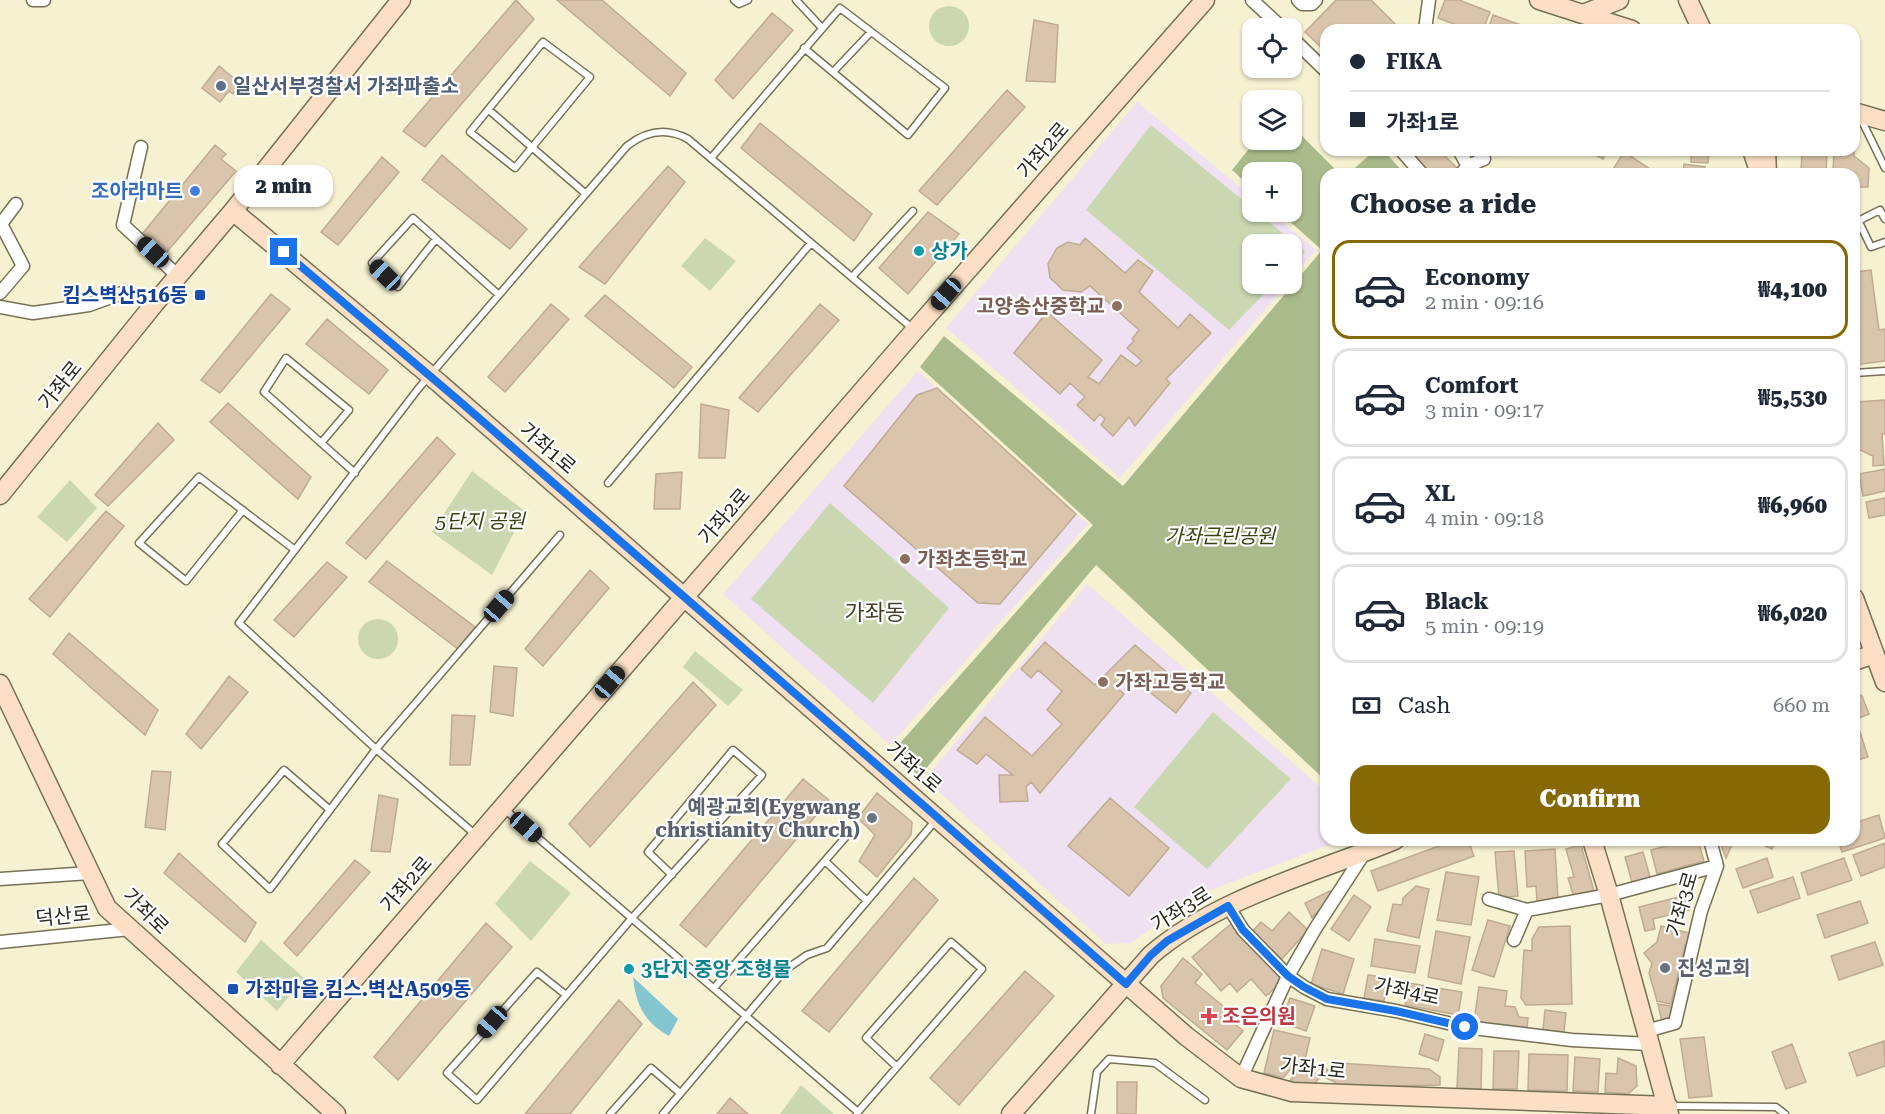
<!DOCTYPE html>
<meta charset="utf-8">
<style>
body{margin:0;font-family:"Roboto Serif","Noto Sans KR",serif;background:#f6f6f7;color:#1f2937;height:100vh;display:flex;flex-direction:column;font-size:22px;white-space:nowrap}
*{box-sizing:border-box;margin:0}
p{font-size:20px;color:#747a83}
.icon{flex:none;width:33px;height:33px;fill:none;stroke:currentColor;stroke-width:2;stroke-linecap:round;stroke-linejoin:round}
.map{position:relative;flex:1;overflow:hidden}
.side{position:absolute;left:1320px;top:168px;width:540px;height:678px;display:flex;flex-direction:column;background:#fff;border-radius:18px;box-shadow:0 2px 4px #0004}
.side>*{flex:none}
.top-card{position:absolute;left:1320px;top:24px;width:540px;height:132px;border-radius:18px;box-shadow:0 2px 4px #0004;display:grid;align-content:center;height:132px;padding:0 30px;background:#fff}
.buttons{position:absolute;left:1242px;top:18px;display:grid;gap:12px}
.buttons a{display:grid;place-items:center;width:60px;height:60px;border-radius:12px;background:#fff;box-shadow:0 2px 4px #0004;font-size:30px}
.end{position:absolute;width:27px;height:27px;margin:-14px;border:8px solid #1a73e8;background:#fff;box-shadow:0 0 0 3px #fff}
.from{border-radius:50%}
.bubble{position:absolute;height:42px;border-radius:18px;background:#fff;box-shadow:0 2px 4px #0004;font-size:20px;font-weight:800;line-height:42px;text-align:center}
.car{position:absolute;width:18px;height:36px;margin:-18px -9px;border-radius:8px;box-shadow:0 0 4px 2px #0007;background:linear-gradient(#222 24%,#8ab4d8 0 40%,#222 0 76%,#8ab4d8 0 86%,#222 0)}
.top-card b{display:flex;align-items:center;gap:21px;height:57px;font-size:22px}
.top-card b+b{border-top:2px solid #e0e1e3}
.top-card i{width:15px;height:15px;background:#1f2937}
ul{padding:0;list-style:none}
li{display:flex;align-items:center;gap:18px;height:99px;margin:0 12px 9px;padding:0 18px;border:3px solid #e0e1e3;border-radius:18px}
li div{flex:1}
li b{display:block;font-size:22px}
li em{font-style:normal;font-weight:800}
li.active{border-color:#866904}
li>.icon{width:54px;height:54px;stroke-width:1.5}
h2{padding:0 30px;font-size:27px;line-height:72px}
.pay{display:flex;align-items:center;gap:15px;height:66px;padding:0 30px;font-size:22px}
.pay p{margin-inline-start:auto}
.button{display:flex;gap:12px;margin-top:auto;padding:12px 30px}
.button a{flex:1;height:69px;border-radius:18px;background:#866904;color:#fff;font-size:24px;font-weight:800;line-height:69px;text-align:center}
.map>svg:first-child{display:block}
.education{fill:#efe0f2}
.green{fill:#cad7b1}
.forest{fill:#abba8a}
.water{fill:#84c6cf}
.building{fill:#d9c5ab;stroke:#bfab92;stroke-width:1.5}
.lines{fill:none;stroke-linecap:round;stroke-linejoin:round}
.lane-casing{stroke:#767155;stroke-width:9}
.street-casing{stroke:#767155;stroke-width:15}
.secondary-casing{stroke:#767155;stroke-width:21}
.lane{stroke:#fff;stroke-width:6}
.street{stroke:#fff;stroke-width:12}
.secondary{stroke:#fcdfc4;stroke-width:18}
.route{stroke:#1a73e8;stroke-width:8}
.service-dot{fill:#5c6f8a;stroke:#fff;stroke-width:2}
.shop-dot{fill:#3f7fe0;stroke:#fff;stroke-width:2}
.culture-dot{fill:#0f9aa8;stroke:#fff;stroke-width:2}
.transit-dot{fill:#1a4fb4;stroke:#fff;stroke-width:2}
.education-dot{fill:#8d6e63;stroke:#fff;stroke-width:2}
.worship-dot{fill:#6b7280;stroke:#fff;stroke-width:2}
.health-dot{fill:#e0444e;stroke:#fff;stroke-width:2}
.labels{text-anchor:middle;stroke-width:4.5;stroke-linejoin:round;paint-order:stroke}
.service-label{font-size:20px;font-weight:bold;fill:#4e5e75;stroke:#fff;text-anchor:start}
.street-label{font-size:20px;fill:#2b291d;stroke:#fff}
.shop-label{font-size:20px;font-weight:bold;fill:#366cbe;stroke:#fff;text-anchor:end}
.culture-label{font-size:20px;font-weight:bold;fill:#0d838f;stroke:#fff;text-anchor:start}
.transit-label{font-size:20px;font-weight:bold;fill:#164399;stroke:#fff;text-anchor:end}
.education-label{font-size:20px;font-weight:bold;fill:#785e54;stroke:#fff;text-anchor:start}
.park-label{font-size:20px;font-style:italic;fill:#35420c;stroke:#fff}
.worship-label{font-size:20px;font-weight:bold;fill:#5b616d;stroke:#fff;text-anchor:end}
.health-label{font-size:20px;font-weight:bold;fill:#be3a42;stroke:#fff;text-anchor:start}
.quarter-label{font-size:22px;fill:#464127;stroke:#fff}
</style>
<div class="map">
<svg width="1885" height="1114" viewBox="0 0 1885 1114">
<rect width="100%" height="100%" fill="#f6f1d1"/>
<path class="education" d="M1137,102L1252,197V212H1270L1316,250L1292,279V244H1252V284H1287L1120,478L946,328Z
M918,371L1088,524L890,745L723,594Z
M1087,584L1326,792V840H1342L1197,895L1131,943L1106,944L925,779Z"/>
<path class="green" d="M929 26a20 20 0 1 1 40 0a20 20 0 1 1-40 0Z
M1151,125L1252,208V212H1257L1305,252L1292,266V244H1252V284H1274L1229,330L1086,210Z
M705,238L736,261L710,291L681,266Z
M472,471L525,511L492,575L432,532Z
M70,480L97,508L67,542L37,517Z
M830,503L949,608L873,703L751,599Z
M358 639a20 20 0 1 1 40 0a20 20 0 1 1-40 0Z
M695,651L743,690L728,706L683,667Z
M1213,712L1291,779L1207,869L1134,807Z
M530,861L571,893L531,941L495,904Z
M261,940L304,978L277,1011L236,972Z
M801,1085L834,1114H780Z"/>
<path class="forest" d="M1292,126L1340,174H1326V781L1096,565L919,777L894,750L1093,525L920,367L944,336L1123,486L1322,250L1279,212H1292V172H1252V188L1232,170L1256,140H1292Z
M1375,150H1383L1405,174H1348Z"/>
<path class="water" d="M633,977L678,1019L669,1036C644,1022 636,1005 633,977Z"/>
<path class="building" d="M516,0L534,19L425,147L403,131Z
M557,0H602L686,73L670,96Z
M1336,0H1371L1401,30H1326V52L1305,32Z
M1445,0H1459L1490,12L1483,30H1470L1438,18Z
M772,13L793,30L733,99L715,80Z
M1493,15L1535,30H1488Z
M1034,20L1058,25L1055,82L1026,81Z
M219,66L241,84L233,94L229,91L220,102L202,88Z
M1007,90L1025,107L937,205L919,191Z
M760,123L872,214L854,241L741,148Z
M215,145L226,154L221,159L236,171L166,253L143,233Z
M1407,150H1439L1457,168L1450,174H1431Z
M1585,150H1607L1603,159Z
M1691,150H1709L1708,163L1691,162Z
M1802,150H1827L1826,174H1801Z
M1834,150H1854V156L1869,168L1868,187H1854V174H1833Z
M1624,152L1658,174H1610Z
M442,155L527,229L510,249L422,180Z
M382,157L399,172L338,245L321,232Z
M1684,164L1705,167L1704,174H1683Z
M668,166L685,182L605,284L579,267Z
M928,212L959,234L908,294L879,268Z
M1085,238L1125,273L1138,260L1153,271L1139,292L1178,328L1190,314L1211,333L1166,379L1170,383L1135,426L1129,417L1113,436L1101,425L1105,419L1100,414L1094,421L1077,405L1085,397L1070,383L1060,394L1014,353L1047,312L1102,360L1088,377L1099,384L1121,355L1136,366L1142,361L1127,348L1134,341L1132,339L1139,330L1090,286L1081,292L1063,290L1050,278L1048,264L1057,248L1068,242L1080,245Z
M1871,270L1879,330L1885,329V361L1854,365V272Z
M271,294L290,309L220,393L201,380Z
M605,295L692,367L674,388L585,316Z
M551,304L569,319L505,392L488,377Z
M820,304L839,320L758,412L739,398Z
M327,319L388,370L369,394L306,344Z
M937,388L1076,514L1000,604L978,603L844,486L917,395Z
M1885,400V434H1882L1884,465L1873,466V456L1854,447V404L1857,402Z
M228,403L311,477L298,499L210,422Z
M701,404L729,410L725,458H699Z
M158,423L174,440L108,506L95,495Z
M437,437L455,454L366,559L346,543Z
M1885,469V491L1863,496L1859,474Z
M682,472L680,509H654L656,474Z
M1885,498V515L1869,518L1866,502Z
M106,511L124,526L50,617L29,599Z
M387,561L475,627L458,649L369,582Z
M327,562L347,577L294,637L274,620Z
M590,570L609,588L543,666L525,649Z
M69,633L158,710L145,735L53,654Z
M1045,642L1095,685L1135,645L1191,693L1176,713L1127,674L1116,687L1124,694L1040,793L1031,782L1026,787L1028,801L1000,802L999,775H1013L986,754L977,764L957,750L985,717L1032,756L1062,724L1047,710L1062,691L1038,670L1031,678L1021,669Z
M494,666L517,668L513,716L490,712Z
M229,676L248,692L201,749L186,734Z
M693,682L716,705L590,847L569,824Z
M1854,691L1862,696L1869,714L1854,720Z
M452,715L475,716L470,765H450Z
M1860,732L1868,757L1854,761V734Z
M152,771L171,772L165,830L145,827Z
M803,779L829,800L706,947L680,925Z
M877,793L912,822L911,835L877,877L859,861L875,835L858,818Z
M379,795L398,799L390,852L371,851Z
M1110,798L1169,848L1129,896L1068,846Z
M1879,815L1885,838L1842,852L1838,840H1854V823Z
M1455,840H1468L1474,856L1378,891L1371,871Z
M1689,840H1698L1704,861L1657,874L1651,850Z
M1719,840H1734L1726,858Z
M1752,840H1776L1772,849Z
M1885,843V867L1861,876L1853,855Z
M1581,845L1594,891L1574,897L1568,878L1574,877L1566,849Z
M1555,849L1558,899L1537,901L1536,886L1527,887L1525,851Z
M1514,851L1518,896L1499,898L1495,852Z
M1643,852L1650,877L1632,882L1625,857Z
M179,853L256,923L245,942L164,873Z
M1767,858L1773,877L1743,888L1736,869Z
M1844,858L1852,880L1808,895L1801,873Z
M355,860L370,872L297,956L284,943Z
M1446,872L1479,877L1471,925L1437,920Z
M1793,877L1800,898L1758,913L1750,891Z
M914,878L938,900L829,1032L802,1011Z
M1416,886L1429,889L1419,938L1387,931L1393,904L1402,905L1403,898Z
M1330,891L1333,895L1312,918L1305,903Z
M1354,895L1371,907L1349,941L1331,929Z
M1687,895L1690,910L1653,919L1655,929L1645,931L1639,907Z
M1860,901L1868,923L1825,938L1817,915Z
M1289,912L1308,930L1281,960L1251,933L1261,922L1272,931Z
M1488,920L1510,926L1494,977L1472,970Z
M486,923L512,947L398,1080L374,1057Z
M1232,923L1283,981L1266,996L1251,979L1237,992L1230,983L1221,991L1192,957Z
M1570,926L1572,1004L1526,1005L1521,998L1524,950L1532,951V939L1539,927Z
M1661,926L1693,934L1690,946L1685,945L1671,1004L1657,1001L1649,973L1652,963L1644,953L1657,942Z
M1436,931L1470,937L1461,984L1428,977Z
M1375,939L1420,946L1415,973L1371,966Z
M1875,942L1883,965L1839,980L1831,956Z
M1322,949L1354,959L1343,994L1311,984Z
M1183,958L1202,974L1195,983L1234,1015L1230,1020L1243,1031L1227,1050L1163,998L1161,986Z
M1025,971L1054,996L959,1105L930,1078Z
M1368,975L1388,978L1384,1001L1364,998Z
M1409,983L1462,992L1458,1015L1405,1005Z
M1479,987L1507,991L1505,1006L1515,1007L1519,1017L1528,1018L1527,1028L1474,1021Z
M1290,998L1315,1006L1306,1031L1281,1022Z
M619,1000L642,1024L570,1114H525Z
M1658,1004L1670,1006L1673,1019L1662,1022Z
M1545,1010L1566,1013L1564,1032L1543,1030Z
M1274,1030L1310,1038L1304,1064L1297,1062L1283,1078L1264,1073Z
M1425,1034L1444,1040L1438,1061L1419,1054Z
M1704,1037L1712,1096L1689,1098L1680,1039Z
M1884,1041L1885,1066L1857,1076L1849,1053Z
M1792,1044L1806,1082L1786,1089L1772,1052Z
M1459,1048L1482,1049L1481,1089L1457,1088Z
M1494,1051H1519L1517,1089H1493Z
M1529,1054L1568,1055L1567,1091L1528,1090Z
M1575,1057L1600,1059L1598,1092L1573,1091Z
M1618,1058L1636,1066L1637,1086L1628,1094L1605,1092L1606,1073L1617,1074Z
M1339,1063L1429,1069L1440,1077V1085L1335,1087V1082L1324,1077L1327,1069L1335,1073Z
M1300,1065L1320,1076L1315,1084L1297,1085L1290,1081Z
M1117,1082H1137L1136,1114H1117Z
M730,1098L748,1114H717Z"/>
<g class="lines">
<defs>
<path id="lane" d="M734,0L739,4L748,0
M796,0L822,28
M543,42L590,77L515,168L470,132Z
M833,72L871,32
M489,110L586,194
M1860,117L1885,168
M711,158L840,8L945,88L908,135L804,48
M1854,222H1859L1871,247L1885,242
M1856,222L1880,210L1885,219
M436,239L398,287L372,263L413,218L499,295
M852,277L913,211
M1854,373L1885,371
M321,443L349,410L286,358L264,392L355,473
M608,483L811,243
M243,510L186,581L139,543L199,477L295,550
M503,808L858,1112
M330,810L284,770L222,844L270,889L376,749L560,535
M477,836L376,749L239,623L418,389L627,146C646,131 666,127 688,139L912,328
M825,861L867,901
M714,988L850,832
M566,995L537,972L447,1073L477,1100L632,918L762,775L733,750L648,852L672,875
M1672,1106L1776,1107L1785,1114
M857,1113L982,969L951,942L866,1038L897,1067
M610,1114L651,1068L680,1093
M663,1114L785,970L807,955L827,948L936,820
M1091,1114L1097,1072L1109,1059L1155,1063L1205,1100"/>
<path id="street" d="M33,0H44
M1252,0L1282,28
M1298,0L1302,4H1312L1316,0
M1425,30L1429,0
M1292,38L1326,71
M141,147L123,225L179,277
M1401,150L1422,174
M1459,150L1468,166L1461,174
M1468,166L1484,159
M0,293L23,266L1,224L16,204
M0,307L33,313L89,305L125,292L155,303
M0,879L90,873
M1489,899L1527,910L1609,895L1717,866
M1228,906L1243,930L1288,976L1304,987L1327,999L1396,1011L1465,1027L1572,1040L1650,1044
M1514,940L1527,910
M0,942L130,929
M1646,1031L1675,1023L1701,911L1717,866L1710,840
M1241,1078L1288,976L1315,929L1365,852"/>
<path id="secondary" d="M1539,0L1632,30
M1688,0L1702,30
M1583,14L1619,0
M1854,112L1885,121
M1752,150L1760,174
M1766,150L1767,174
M233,211L439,383L1186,1036L1241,1078L1292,1092L1668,1106
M0,495L155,303L233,211L401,0
M1854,598L1885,682
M1854,661L1874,654
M0,684L107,908L336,1114
M1592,840L1609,895L1669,1114
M280,1065L915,330L1205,0
M1011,1114L1151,955C1217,898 1315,873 1395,840"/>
</defs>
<use href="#lane" class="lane-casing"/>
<use href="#street" class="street-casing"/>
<use href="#secondary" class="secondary-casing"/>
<use href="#lane" class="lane"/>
<use href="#street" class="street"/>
<use href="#secondary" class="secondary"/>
</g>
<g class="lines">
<path class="route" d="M284,252L457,399L938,818L1126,984L1151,955L1167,941L1228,906L1243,930L1288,976L1304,987L1327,999L1396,1011L1465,1027"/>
</g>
<circle class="service-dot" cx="221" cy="86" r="6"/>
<circle class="shop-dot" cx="195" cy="191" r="6"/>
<g class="culture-dot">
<circle cx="919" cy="251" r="6"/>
<circle cx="629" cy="969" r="6"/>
</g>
<g class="transit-dot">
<rect x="194" y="289" width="12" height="12" rx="3"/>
<rect x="227" y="983" width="12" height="12" rx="3"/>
</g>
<g class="education-dot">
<circle cx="1117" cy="306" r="6"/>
<circle cx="905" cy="559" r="6"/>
<circle cx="1103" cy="682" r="6"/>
</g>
<g class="worship-dot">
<circle cx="872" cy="818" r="6"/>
<circle cx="1665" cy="968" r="6"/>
</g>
<path class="health-dot" d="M1206 1007h6v6h6v6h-6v6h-6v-6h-6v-6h6z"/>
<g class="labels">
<g class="service-label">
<text x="233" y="93">일산서부경찰서 가좌파출소</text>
</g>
<g class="street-label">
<text transform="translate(1043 150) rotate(-49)" y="7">가좌2로</text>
<text transform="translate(60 385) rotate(-51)" y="7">가좌로</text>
<text transform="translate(548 448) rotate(41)" y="7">가좌1로</text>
<text transform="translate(724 516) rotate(-49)" y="7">가좌2로</text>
<text transform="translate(914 767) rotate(41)" y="7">가좌1로</text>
<text transform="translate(406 884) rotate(-49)" y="7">가좌2로</text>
<text transform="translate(1682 904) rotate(-74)" y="7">가좌3로</text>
<text transform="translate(1181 909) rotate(-32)" y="7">가좌3로</text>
<text transform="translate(146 911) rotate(45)" y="7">가좌로</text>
<text transform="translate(63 916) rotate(-6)" y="7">덕산로</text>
<text transform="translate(1407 991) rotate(12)" y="7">가좌4로</text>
<text transform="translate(1313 1068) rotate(6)" y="7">가좌1로</text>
</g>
<g class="shop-label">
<text x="183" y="198">조아라마트</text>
</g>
<g class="culture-label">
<text x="931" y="258">상가</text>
<text x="641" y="976">3단지 중앙 조형물</text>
</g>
<g class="transit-label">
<text x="188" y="302">킴스벽산516동</text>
<text x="245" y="996" text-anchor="start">가좌마을.킴스.벽산A509동</text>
</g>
<g class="education-label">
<text x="1105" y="313" text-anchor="end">고양송산중학교</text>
<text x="917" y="566">가좌초등학교</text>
<text x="1115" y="689">가좌고등학교</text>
</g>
<g class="park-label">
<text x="480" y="528">5단지 공원</text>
<text x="1220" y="543">가좌근린공원</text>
</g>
<g class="worship-label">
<text x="860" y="814">예광교회(Eygwang<tspan x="860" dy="23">christianity Church)</tspan></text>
<text x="1677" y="975" text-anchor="start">진성교회</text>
</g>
<g class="health-label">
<text x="1222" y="1023">조은의원</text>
</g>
<g class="quarter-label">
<text x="875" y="620">가좌동</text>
</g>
</g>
</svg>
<div class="buttons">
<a><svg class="icon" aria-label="locate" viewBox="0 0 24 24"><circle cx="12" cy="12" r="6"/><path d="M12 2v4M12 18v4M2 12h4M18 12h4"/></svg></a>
<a><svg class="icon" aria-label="layers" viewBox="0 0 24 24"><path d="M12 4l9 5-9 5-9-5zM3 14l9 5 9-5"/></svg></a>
<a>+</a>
<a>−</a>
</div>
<i class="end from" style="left:1465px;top:1027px"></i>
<i class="end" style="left:284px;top:252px"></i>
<div class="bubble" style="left:234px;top:165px;width:99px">2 min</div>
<i class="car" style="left:153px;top:252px;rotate:313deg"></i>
<i class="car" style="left:385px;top:275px;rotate:314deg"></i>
<i class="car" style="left:946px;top:294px;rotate:221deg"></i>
<i class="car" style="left:499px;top:606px;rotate:41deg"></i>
<i class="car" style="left:610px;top:682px;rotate:40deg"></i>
<i class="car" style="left:526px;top:827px;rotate:131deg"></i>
<i class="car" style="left:492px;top:1022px;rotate:221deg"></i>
<div class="top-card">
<b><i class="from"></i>FIKA</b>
<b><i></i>가좌1로</b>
</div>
<section class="side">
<h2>Choose a ride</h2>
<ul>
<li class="active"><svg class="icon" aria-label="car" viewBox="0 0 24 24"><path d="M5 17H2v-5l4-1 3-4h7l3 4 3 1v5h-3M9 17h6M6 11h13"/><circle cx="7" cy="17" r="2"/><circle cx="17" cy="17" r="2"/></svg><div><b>Economy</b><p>2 min · 09:16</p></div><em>₩4,100</em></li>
<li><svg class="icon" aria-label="car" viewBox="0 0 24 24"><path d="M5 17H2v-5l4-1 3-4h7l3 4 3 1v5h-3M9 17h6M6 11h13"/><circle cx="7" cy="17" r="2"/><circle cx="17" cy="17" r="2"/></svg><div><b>Comfort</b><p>3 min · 09:17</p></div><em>₩5,530</em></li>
<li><svg class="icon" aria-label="car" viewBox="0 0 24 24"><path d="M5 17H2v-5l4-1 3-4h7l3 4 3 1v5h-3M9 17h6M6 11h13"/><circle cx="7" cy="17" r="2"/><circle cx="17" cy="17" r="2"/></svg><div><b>XL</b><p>4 min · 09:18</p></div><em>₩6,960</em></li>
<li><svg class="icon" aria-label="car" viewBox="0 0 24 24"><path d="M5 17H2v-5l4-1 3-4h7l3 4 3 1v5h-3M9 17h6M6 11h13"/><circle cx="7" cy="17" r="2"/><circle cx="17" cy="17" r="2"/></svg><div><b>Black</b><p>5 min · 09:19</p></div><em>₩6,020</em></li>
</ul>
<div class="pay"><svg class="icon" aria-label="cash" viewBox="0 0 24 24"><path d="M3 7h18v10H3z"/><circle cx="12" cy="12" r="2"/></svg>Cash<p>660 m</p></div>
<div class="button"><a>Confirm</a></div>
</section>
</div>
